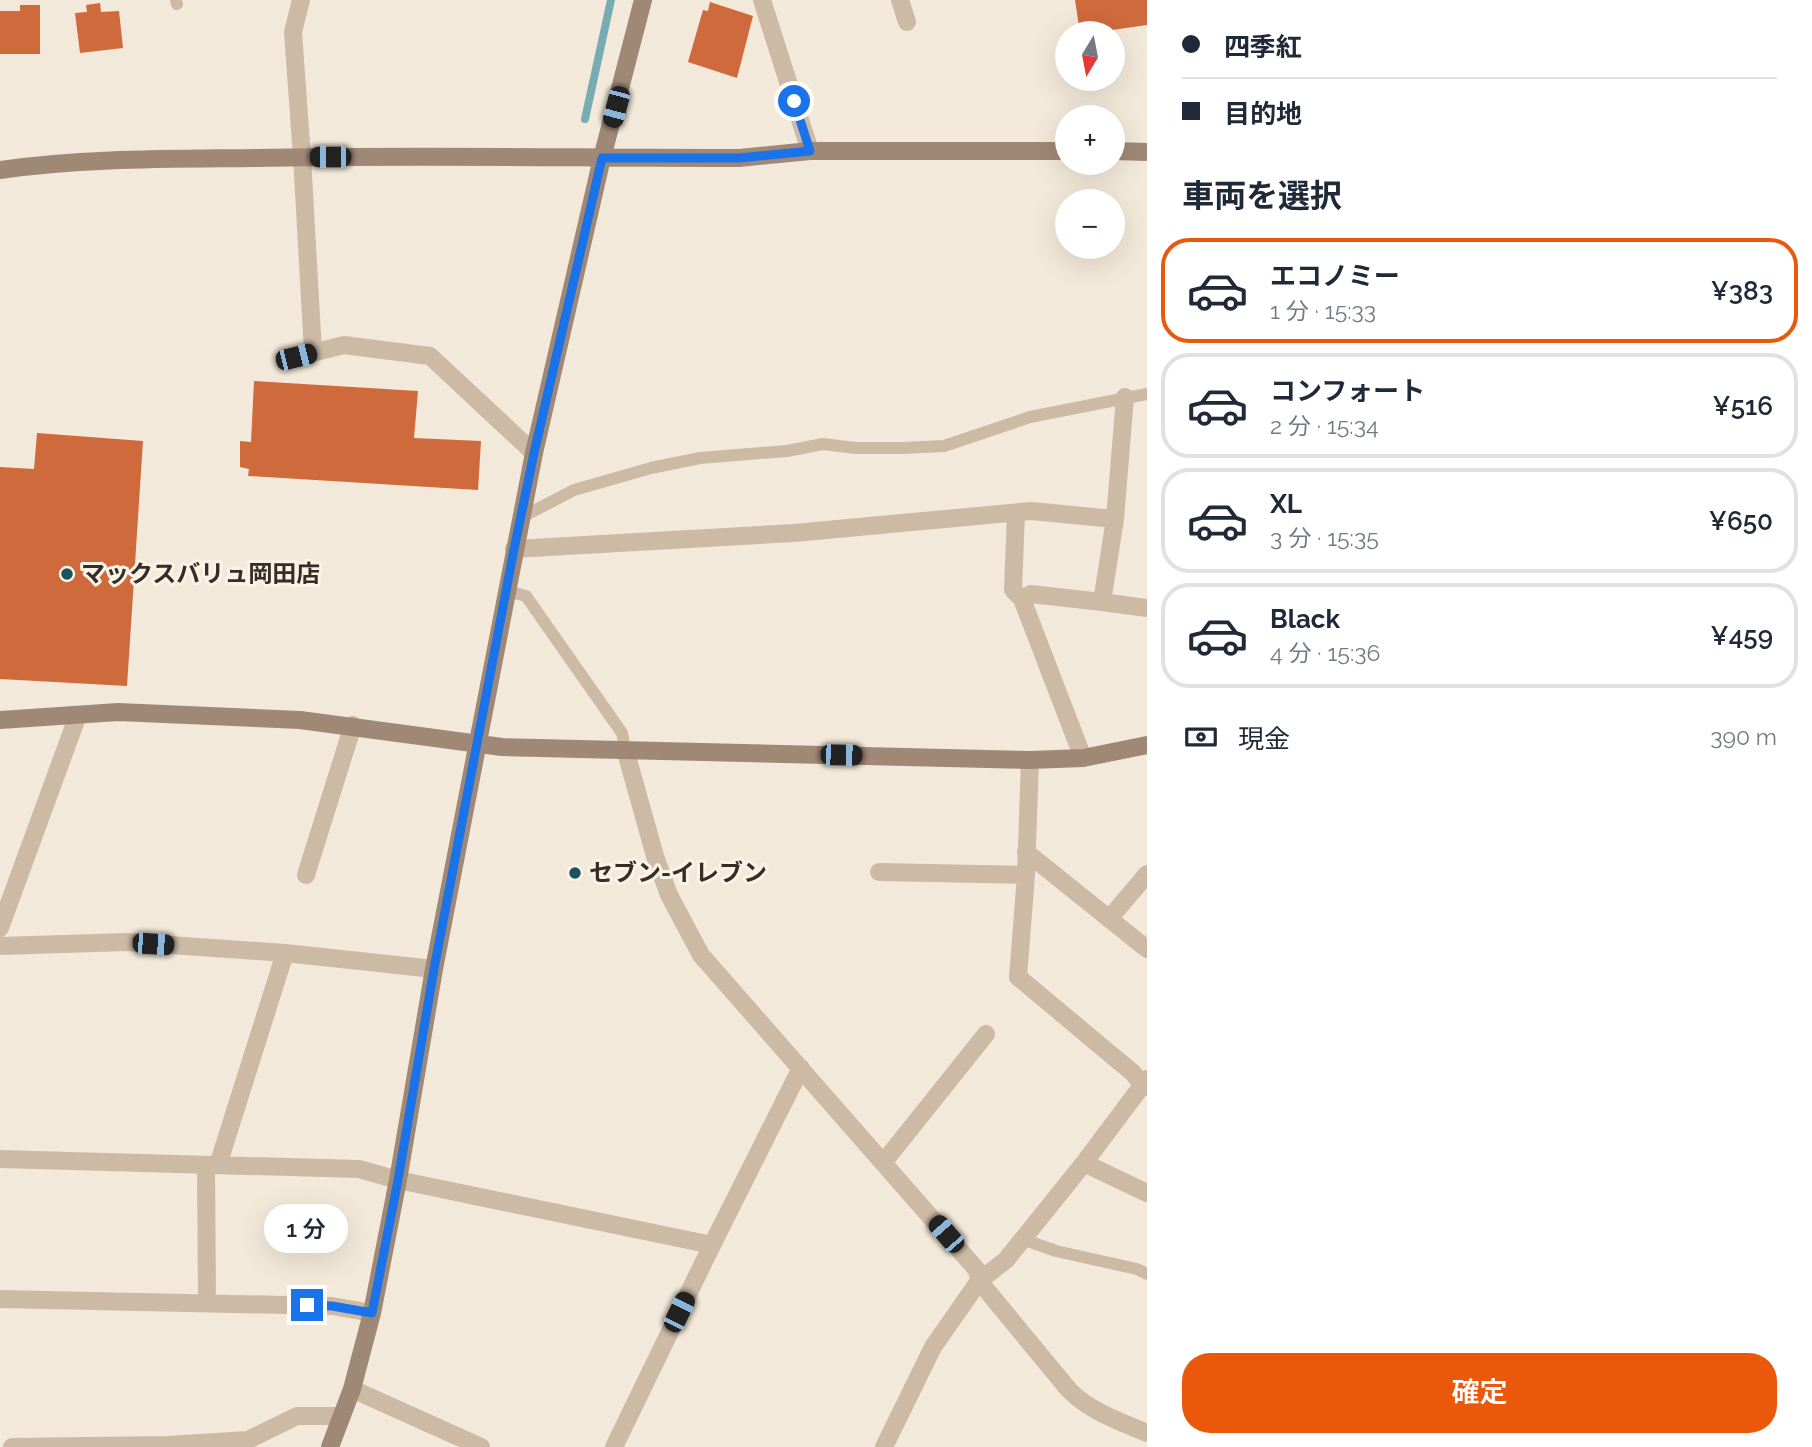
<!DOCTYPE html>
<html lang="ja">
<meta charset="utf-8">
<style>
body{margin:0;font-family:Raleway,"Noto Sans JP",sans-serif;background:#f6f6f7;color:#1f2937;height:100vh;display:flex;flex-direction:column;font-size:26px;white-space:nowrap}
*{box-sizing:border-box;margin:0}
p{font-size:23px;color:#747a83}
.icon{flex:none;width:38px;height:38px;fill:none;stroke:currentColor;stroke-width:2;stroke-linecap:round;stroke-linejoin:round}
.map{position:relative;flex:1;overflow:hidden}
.side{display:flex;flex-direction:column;background:#fff;width:665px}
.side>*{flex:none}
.top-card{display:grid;align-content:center;height:154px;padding:0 35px;background:#fff}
.needle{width:46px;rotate:190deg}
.tools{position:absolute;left:1055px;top:21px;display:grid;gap:14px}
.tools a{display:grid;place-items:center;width:70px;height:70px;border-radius:50%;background:#fff;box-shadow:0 7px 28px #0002;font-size:35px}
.end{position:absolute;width:32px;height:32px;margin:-16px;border:9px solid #1a73e8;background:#fff;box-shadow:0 0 0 4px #fff}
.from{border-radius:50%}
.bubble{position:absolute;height:49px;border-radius:24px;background:#fff;box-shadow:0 7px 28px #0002;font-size:23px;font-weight:600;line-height:49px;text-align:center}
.car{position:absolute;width:21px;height:42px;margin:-21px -10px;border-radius:9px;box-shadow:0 0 5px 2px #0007;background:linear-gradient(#222 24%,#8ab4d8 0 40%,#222 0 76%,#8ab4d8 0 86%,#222 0)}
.top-card b{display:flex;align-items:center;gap:24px;height:66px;font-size:26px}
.top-card b+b{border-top:2px solid #e0e1e3}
.top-card i{width:18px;height:18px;background:#1f2937}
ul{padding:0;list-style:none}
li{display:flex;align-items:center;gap:21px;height:105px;margin:0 14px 10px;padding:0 21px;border:4px solid #e0e1e3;border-radius:28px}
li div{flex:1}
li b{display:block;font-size:26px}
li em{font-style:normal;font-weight:600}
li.on{border-color:#ea580c}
li>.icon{width:63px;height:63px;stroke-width:1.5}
h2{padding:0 35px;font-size:32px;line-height:84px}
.pay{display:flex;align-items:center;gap:18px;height:77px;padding:0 35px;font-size:26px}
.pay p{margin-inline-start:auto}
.primary-button{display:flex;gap:14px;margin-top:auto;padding:14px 35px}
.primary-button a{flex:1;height:80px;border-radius:28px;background:#ea580c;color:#fff;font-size:28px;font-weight:600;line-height:80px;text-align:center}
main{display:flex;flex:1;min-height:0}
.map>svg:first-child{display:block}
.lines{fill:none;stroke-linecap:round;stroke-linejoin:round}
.stream{stroke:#76acb2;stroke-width:8}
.building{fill:#cf6a3c}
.lane{stroke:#ccbaa5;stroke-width:12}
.street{stroke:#ccbaa5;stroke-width:18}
.secondary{stroke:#a08876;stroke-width:18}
.route{stroke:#1a73e8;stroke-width:9}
.poi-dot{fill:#19535c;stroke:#fbf3e6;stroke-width:2.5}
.labels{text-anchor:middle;stroke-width:6;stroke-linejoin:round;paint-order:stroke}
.poi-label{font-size:24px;font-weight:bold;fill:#372d27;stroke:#fbf3e6;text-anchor:start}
</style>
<main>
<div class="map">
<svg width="1147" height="1447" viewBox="0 0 1147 1447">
<rect width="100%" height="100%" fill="#f3e9da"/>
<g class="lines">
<path class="stream" d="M585,119L611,0"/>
</g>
<path class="building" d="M1075,0H1147V25L1091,33H1080Z
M710,2L753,16L737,78L688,62L703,10L708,11Z
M100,3L101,12L119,11L123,48L80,53L75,13L87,12L86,5Z
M20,5H40V54H0V11H20Z
M254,381L418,391L414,438L481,441L478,490L248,476L249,469L240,467V441L251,442Z
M37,433L143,441L127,686L0,679V467L34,469Z"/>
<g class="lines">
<path class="lane" d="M176,0L177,4
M522,517L574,490L651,468L700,458L787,451L823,444L856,448H903L944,446L1030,417L1147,394
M507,591L526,596L622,733L625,749
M1022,1239L1056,1251L1137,1269L1147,1274"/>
<path class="street" d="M301,0L293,32L302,157L313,352
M762,0L810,151
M900,0L907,22
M296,357L344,345L430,356L534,453
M1016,513L1013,590L1022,599L1031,594L1102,602
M1115,519L1125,397
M514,549L794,533L1031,511L1115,519L1102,602L1147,608
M1022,599L1083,758
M625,749L655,856L669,895L701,955L977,1270L979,1281L1069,1390C1091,1412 1119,1421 1147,1433
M1030,760L1026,875L1018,977L1133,1073L1143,1086L1147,1087
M1026,852L1147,949
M879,872L1026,875
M306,875L353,725
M1109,919L1147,874
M0,928L78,715
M0,946L127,942L285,953L434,969
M0,1159L359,1169L398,1180L712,1245
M883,1163L986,1034
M1084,1163L1147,1193
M206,1165L207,1302
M218,1165L285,953
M0,1299L332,1306L372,1313
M352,1389L481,1447
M12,1447L168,1445L248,1440L297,1416H342
M614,1447L712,1245L801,1068
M884,1447L933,1347L979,1281L1006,1260L1084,1163L1147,1079"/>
<path class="secondary" d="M1113,151L1147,152
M0,170C84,158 170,159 255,158C416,155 578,158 739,158L810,151H1068
M0,720L118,712L300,720L502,747L1030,760L1083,758L1147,745
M330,1447L352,1389L372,1313L398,1180L434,969L534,453L602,158L643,0"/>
</g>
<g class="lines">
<path class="route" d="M307,1305L332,1306L372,1313L398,1180L434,969L514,549L534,453L602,158H739L810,151L794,101"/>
</g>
<g class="poi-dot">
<circle cx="67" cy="574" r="7"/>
<circle cx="575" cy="873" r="7"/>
</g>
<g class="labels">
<g class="poi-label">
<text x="81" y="582">マックスバリュ岡田店</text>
<text x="589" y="881">セブン-イレブン</text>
</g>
</g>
</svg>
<div class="tools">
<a><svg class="needle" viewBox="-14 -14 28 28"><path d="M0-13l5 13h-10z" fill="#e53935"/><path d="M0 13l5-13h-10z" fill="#747a83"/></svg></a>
<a>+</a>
<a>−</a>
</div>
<i class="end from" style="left:794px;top:101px"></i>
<i class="end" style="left:307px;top:1305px"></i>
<div class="bubble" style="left:264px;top:1204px;width:84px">1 分</div>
<i class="car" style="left:616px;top:107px;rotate:195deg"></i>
<i class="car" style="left:330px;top:157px;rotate:270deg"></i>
<i class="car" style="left:296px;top:357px;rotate:76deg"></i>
<i class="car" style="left:841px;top:755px;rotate:91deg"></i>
<i class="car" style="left:153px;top:944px;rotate:94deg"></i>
<i class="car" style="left:946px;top:1234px;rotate:319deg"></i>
<i class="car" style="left:679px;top:1312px;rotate:26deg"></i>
</div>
<section class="side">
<div class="top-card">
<b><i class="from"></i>四季紅</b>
<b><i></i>目的地</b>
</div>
<h2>車両を選択</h2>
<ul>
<li class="on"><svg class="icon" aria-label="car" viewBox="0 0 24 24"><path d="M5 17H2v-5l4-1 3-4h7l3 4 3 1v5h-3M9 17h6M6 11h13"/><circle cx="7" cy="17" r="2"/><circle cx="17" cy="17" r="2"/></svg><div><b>エコノミー</b><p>1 分 · 15:33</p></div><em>¥383</em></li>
<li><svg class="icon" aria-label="car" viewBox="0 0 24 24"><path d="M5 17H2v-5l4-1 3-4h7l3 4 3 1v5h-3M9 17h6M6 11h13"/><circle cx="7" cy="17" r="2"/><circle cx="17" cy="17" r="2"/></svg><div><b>コンフォート</b><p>2 分 · 15:34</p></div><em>¥516</em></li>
<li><svg class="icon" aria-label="car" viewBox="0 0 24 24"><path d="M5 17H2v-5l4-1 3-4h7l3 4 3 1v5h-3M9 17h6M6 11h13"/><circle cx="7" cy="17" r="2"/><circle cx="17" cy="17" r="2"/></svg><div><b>XL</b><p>3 分 · 15:35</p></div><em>¥650</em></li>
<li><svg class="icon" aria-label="car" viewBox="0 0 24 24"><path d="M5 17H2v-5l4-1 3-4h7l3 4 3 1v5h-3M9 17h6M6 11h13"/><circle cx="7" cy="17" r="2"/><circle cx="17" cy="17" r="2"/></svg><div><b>Black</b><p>4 分 · 15:36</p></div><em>¥459</em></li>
</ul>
<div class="pay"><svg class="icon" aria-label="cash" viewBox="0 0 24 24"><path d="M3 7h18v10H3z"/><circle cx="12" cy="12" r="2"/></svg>現金<p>390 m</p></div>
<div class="primary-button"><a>確定</a></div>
</section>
</main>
